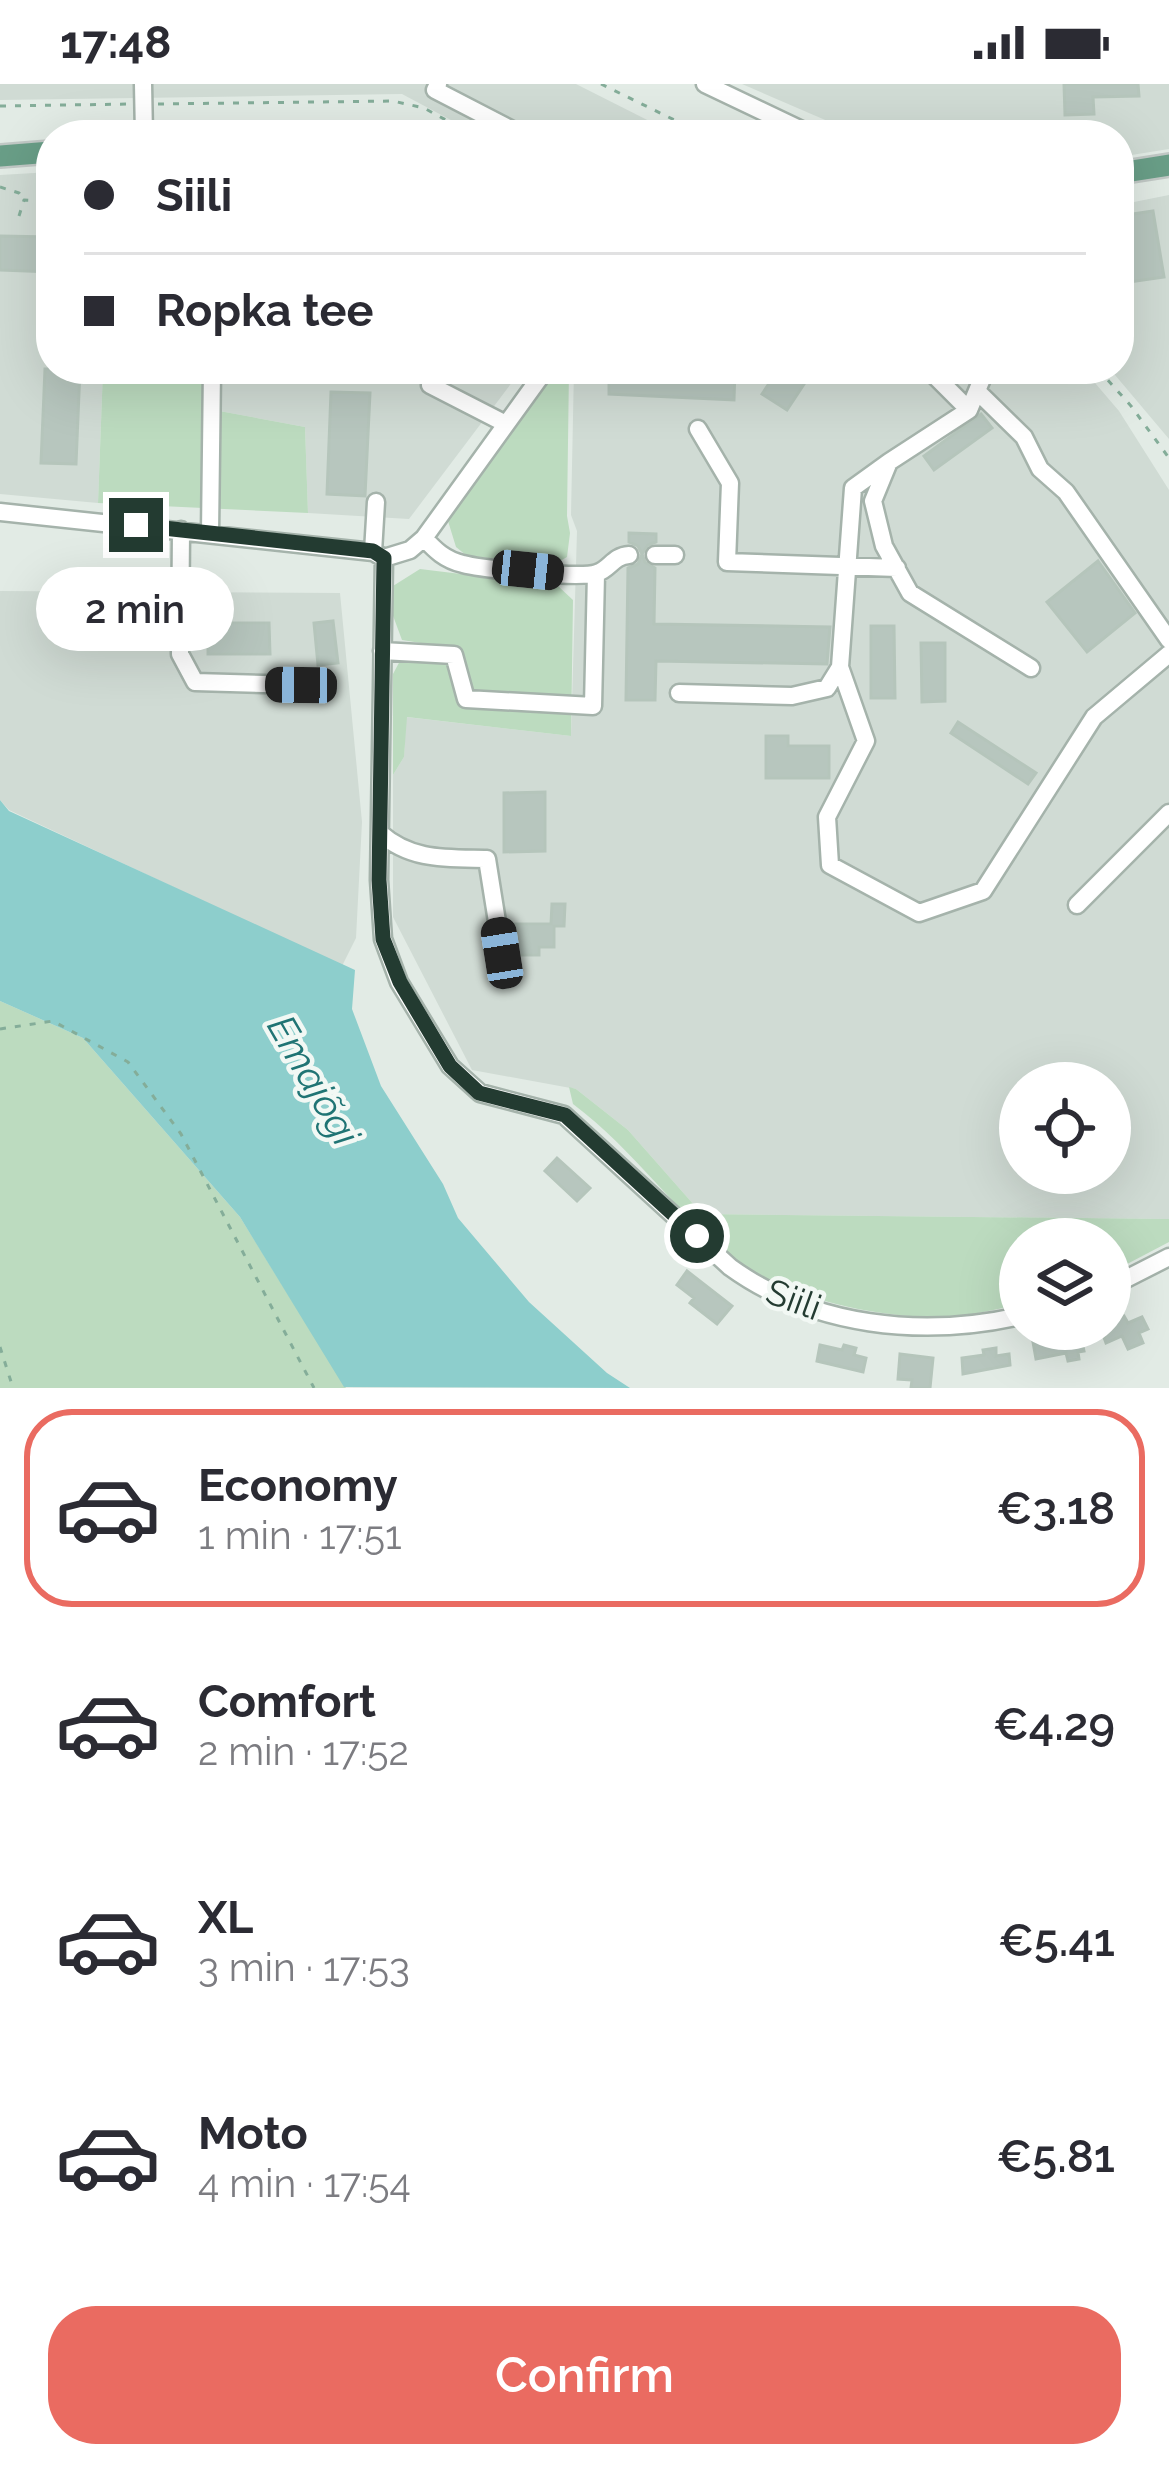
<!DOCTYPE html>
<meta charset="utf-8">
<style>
body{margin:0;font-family:Raleway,sans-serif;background:#f2f2f3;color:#2b2b33;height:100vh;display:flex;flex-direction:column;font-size:45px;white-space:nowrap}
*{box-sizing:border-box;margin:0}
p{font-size:39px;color:#7c7c81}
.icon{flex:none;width:66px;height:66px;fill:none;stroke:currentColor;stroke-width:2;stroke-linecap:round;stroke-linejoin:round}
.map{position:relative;height:1304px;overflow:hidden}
.details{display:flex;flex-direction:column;background:#fff;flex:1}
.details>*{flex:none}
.top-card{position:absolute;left:36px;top:36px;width:1098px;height:264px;border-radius:48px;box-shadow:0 12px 48px #0002;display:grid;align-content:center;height:264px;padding:0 48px;background:#fff}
.buttons{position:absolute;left:999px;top:978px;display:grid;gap:24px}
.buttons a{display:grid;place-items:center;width:132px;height:132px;border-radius:50%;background:#fff;box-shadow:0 12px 48px #0002;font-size:60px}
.end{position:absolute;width:54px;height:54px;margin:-27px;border:15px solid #233b31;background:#fff;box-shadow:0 0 0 6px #fff}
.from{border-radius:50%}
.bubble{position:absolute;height:84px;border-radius:42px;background:#fff;box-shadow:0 12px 48px #0002;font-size:39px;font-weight:600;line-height:84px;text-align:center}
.car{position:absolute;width:36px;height:72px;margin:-36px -18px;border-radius:15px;box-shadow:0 0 9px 3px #0007;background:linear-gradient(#222 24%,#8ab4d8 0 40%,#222 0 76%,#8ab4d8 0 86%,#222 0)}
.top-card b{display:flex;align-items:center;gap:42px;height:114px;font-size:45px}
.top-card b+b{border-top:3px solid #e1e1e2}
.top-card i{width:30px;height:30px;background:#2b2b33}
ul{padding:21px 0 0;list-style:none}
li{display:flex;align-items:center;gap:36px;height:198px;margin:0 24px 18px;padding:0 24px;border:6px solid transparent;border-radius:48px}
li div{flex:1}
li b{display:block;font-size:45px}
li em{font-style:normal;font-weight:600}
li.current{border-color:#ea6b61}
li>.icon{width:108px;height:108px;stroke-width:1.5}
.cta{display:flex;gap:24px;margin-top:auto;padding:24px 48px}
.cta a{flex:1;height:138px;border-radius:48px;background:#ea6b61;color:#fff;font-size:48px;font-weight:600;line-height:138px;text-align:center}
.status{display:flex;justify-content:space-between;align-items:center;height:84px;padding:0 60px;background:#fff;direction:ltr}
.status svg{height:33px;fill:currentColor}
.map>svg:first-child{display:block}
.built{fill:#d0dbd4;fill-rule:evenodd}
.green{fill:#bcdbbf}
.water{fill:#8dcecc}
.building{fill:#b7c6be;stroke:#b5c5bb;stroke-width:3}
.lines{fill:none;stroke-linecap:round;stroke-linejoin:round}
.minor-casing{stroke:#a5b3ab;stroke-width:21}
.major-casing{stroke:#c1c8c5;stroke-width:26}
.path{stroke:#84ad99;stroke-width:3;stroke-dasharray:6 9;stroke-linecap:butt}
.minor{stroke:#fff;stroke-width:16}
.major{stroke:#699e87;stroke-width:21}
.route{stroke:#233b31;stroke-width:15}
.labels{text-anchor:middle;stroke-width:9;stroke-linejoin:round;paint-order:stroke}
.street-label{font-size:36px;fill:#233b31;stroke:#f2f8f4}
.water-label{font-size:39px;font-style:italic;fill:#207474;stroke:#f2f8f4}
</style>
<div class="status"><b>17:48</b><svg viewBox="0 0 49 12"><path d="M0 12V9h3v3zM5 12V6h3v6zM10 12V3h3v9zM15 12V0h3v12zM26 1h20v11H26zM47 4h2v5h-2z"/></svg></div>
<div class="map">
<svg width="1169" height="1304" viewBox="0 0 1169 1304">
<rect width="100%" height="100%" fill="#e2ebe5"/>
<path class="built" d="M0,0H576L677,51H479L402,10L0,16Z
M742,0H1169V65L1119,73V51H860Z
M51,88V285H103L98,419L0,410V91Z
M1169,111V355L1110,285H1119V121Z
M204,285H522L409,435L308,429L305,343L203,324Z
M574,285H1083L1119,327L1169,406V1135L702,1130L628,1046L576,1005L472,986L393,833V691L404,673L406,633L571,652L577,447L571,431ZM1020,999H1110V1089H1020Z
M0,507L340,509L362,738L356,854L342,882L9,726L0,716Z"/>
<path class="green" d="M103,285H204L203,324L305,343L308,429L98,419Z
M558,285H569L567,432L570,449L567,473L555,480L467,472L456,463L448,437L470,401Z
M420,485L558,502L573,516L571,652L407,633L404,673L393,691V590L401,575L438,580L439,562L402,556L392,529L393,502Z
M0,917L83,954L240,1133L346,1304H0Z
M569,1003L576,1005L628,1046L702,1130L1169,1135V1158L1110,1189V1155H1020V1220C993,1226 966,1233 937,1233C880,1234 789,1215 742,1180C680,1135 635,1066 573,1020Z"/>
<path class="water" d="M0,716L9,727L355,886L352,925L381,1002L443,1100L458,1134L529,1218L607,1289L630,1304L344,1303L240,1133L83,954L0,917Z"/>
<path class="building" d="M1064,0H1138L1139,12L1093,13L1094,30L1065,31Z
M1153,127L1164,193L1122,199L1119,132Z
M0,152L51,153V188L0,186Z
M45,285H80L76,380L41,379Z
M609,285H735L734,316L609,310Z
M779,285H814L787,326L762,310Z
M331,308L370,309L365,412L327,410Z
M981,330L992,344L934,386L924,372Z
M629,449L656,450V458L648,461L642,470L645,478L655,484L654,540L830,543L827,580L656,577L655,616H626L628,484L638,480L642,470L638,462L629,458Z
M1098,477L1135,529L1087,568L1047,518Z
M333,537L338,579L318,581L314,539Z
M208,539H269L270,570H208Z
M871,542H894L895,614H871Z
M921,559H945V617L922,618Z
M958,638L1036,689L1028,700L951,649Z
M766,652H788V662H829V694H766Z
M545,708V767L504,768V709Z
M552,820H565L564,842H554V863H539V871H514L515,840H551Z
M557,1074L590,1104L577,1117L545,1087Z
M687,1187L732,1222L717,1240L690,1219L694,1214L677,1201Z
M1124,1232L1128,1239L1142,1233L1148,1245L1139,1249L1143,1259L1128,1265L1122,1252L1106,1259L1101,1245H1110V1238Z
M1079,1245L1084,1267L1078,1268L1079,1275L1068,1277L1066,1269L1036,1275L1033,1258Z
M820,1261L842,1266L844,1261L856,1264L854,1271L866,1274L863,1288L817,1277Z
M996,1264V1272L1009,1270L1010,1281L963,1290L962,1274L984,1271L983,1266Z
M900,1270L933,1274L930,1304H911L912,1296L898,1295Z"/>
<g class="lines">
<defs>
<path id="minor" d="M143,0L144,51
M438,0L435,6L522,51
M705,0L812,51
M928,285L969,326
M981,285L984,290L969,326L889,378L873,417L884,462L910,509L1031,584
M430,301L506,340
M977,307L1024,353L1040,385L1066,408L1169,556
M698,345L730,399L727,478L897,484
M0,428L373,468L384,474L410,466L424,454L546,285
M181,446L180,570L195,598L301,601
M210,449L212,285
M424,454C435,466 445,476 463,480C482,485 581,495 597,489C610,485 613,472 629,471
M373,468L376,418
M655,471H675
M384,474L379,796L383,855L399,898L450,982L480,1009L564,1031L730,1183C813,1243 922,1254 1020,1232
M382,567L454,571L466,615L593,622L596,490
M840,583L866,657L827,733L830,781L919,829L983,807L1094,633L1169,570
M679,609L792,612L827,604L840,583L853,404L889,378
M380,749C411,777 447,774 487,775L502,869
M1077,821L1169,729
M1110,1203L1169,1173"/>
<path id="major" d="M0,72L51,68
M1119,89L1169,81"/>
</defs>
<use href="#minor" class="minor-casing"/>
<use href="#major" class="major-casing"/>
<path class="path" d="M601,0L705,51
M158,20L393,17L424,24L473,51
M0,22L131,20
M0,103L19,109L24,115
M19,132L24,116L51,117
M1098,285L1131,322L1169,374
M0,945L53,937L128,978L181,1050L314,1304
M0,1263L13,1304"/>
<use href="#minor" class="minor"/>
<use href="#major" class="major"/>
</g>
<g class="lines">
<path class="route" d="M136,441L373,467L384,474L379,796L383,855L400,898L450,982L479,1009L565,1031L697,1152"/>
</g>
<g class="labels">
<g class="street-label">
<text transform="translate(794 1215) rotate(20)" y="13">Siili</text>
</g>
<g class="water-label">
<text transform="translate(314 996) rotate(60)" y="14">Emajõgi</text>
</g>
</g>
</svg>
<div class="buttons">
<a><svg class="icon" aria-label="locate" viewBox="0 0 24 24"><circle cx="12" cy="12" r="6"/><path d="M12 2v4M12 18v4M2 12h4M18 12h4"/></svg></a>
<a><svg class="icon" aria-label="layers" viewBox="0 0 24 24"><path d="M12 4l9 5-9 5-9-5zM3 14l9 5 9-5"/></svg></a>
</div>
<i class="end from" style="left:697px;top:1152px"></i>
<i class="end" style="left:136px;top:441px"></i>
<div class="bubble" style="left:36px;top:483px;width:198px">2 min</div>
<i class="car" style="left:528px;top:486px;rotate:96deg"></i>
<i class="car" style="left:301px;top:601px;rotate:271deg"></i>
<i class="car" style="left:502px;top:869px;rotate:351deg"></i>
<div class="top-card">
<b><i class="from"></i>Siili</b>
<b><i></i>Ropka tee</b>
</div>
</div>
<section class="details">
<ul>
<li class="current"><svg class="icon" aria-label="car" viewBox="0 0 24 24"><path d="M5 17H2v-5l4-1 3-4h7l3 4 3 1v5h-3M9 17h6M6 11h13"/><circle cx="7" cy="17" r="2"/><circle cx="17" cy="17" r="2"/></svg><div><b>Economy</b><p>1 min · 17:51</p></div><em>€3.18</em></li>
<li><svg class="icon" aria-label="car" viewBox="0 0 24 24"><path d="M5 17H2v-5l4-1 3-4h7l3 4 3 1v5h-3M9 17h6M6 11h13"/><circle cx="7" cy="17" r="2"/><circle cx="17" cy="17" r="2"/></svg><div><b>Comfort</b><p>2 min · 17:52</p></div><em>€4.29</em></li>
<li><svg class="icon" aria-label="car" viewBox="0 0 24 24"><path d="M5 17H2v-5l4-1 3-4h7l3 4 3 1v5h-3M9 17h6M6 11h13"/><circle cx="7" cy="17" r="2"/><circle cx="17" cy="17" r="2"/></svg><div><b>XL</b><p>3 min · 17:53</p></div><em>€5.41</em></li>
<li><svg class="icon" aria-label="car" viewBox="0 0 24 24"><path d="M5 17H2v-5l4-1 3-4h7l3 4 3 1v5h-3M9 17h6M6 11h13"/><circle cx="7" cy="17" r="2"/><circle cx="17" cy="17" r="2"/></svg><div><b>Moto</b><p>4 min · 17:54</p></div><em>€5.81</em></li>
</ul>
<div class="cta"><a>Confirm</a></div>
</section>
